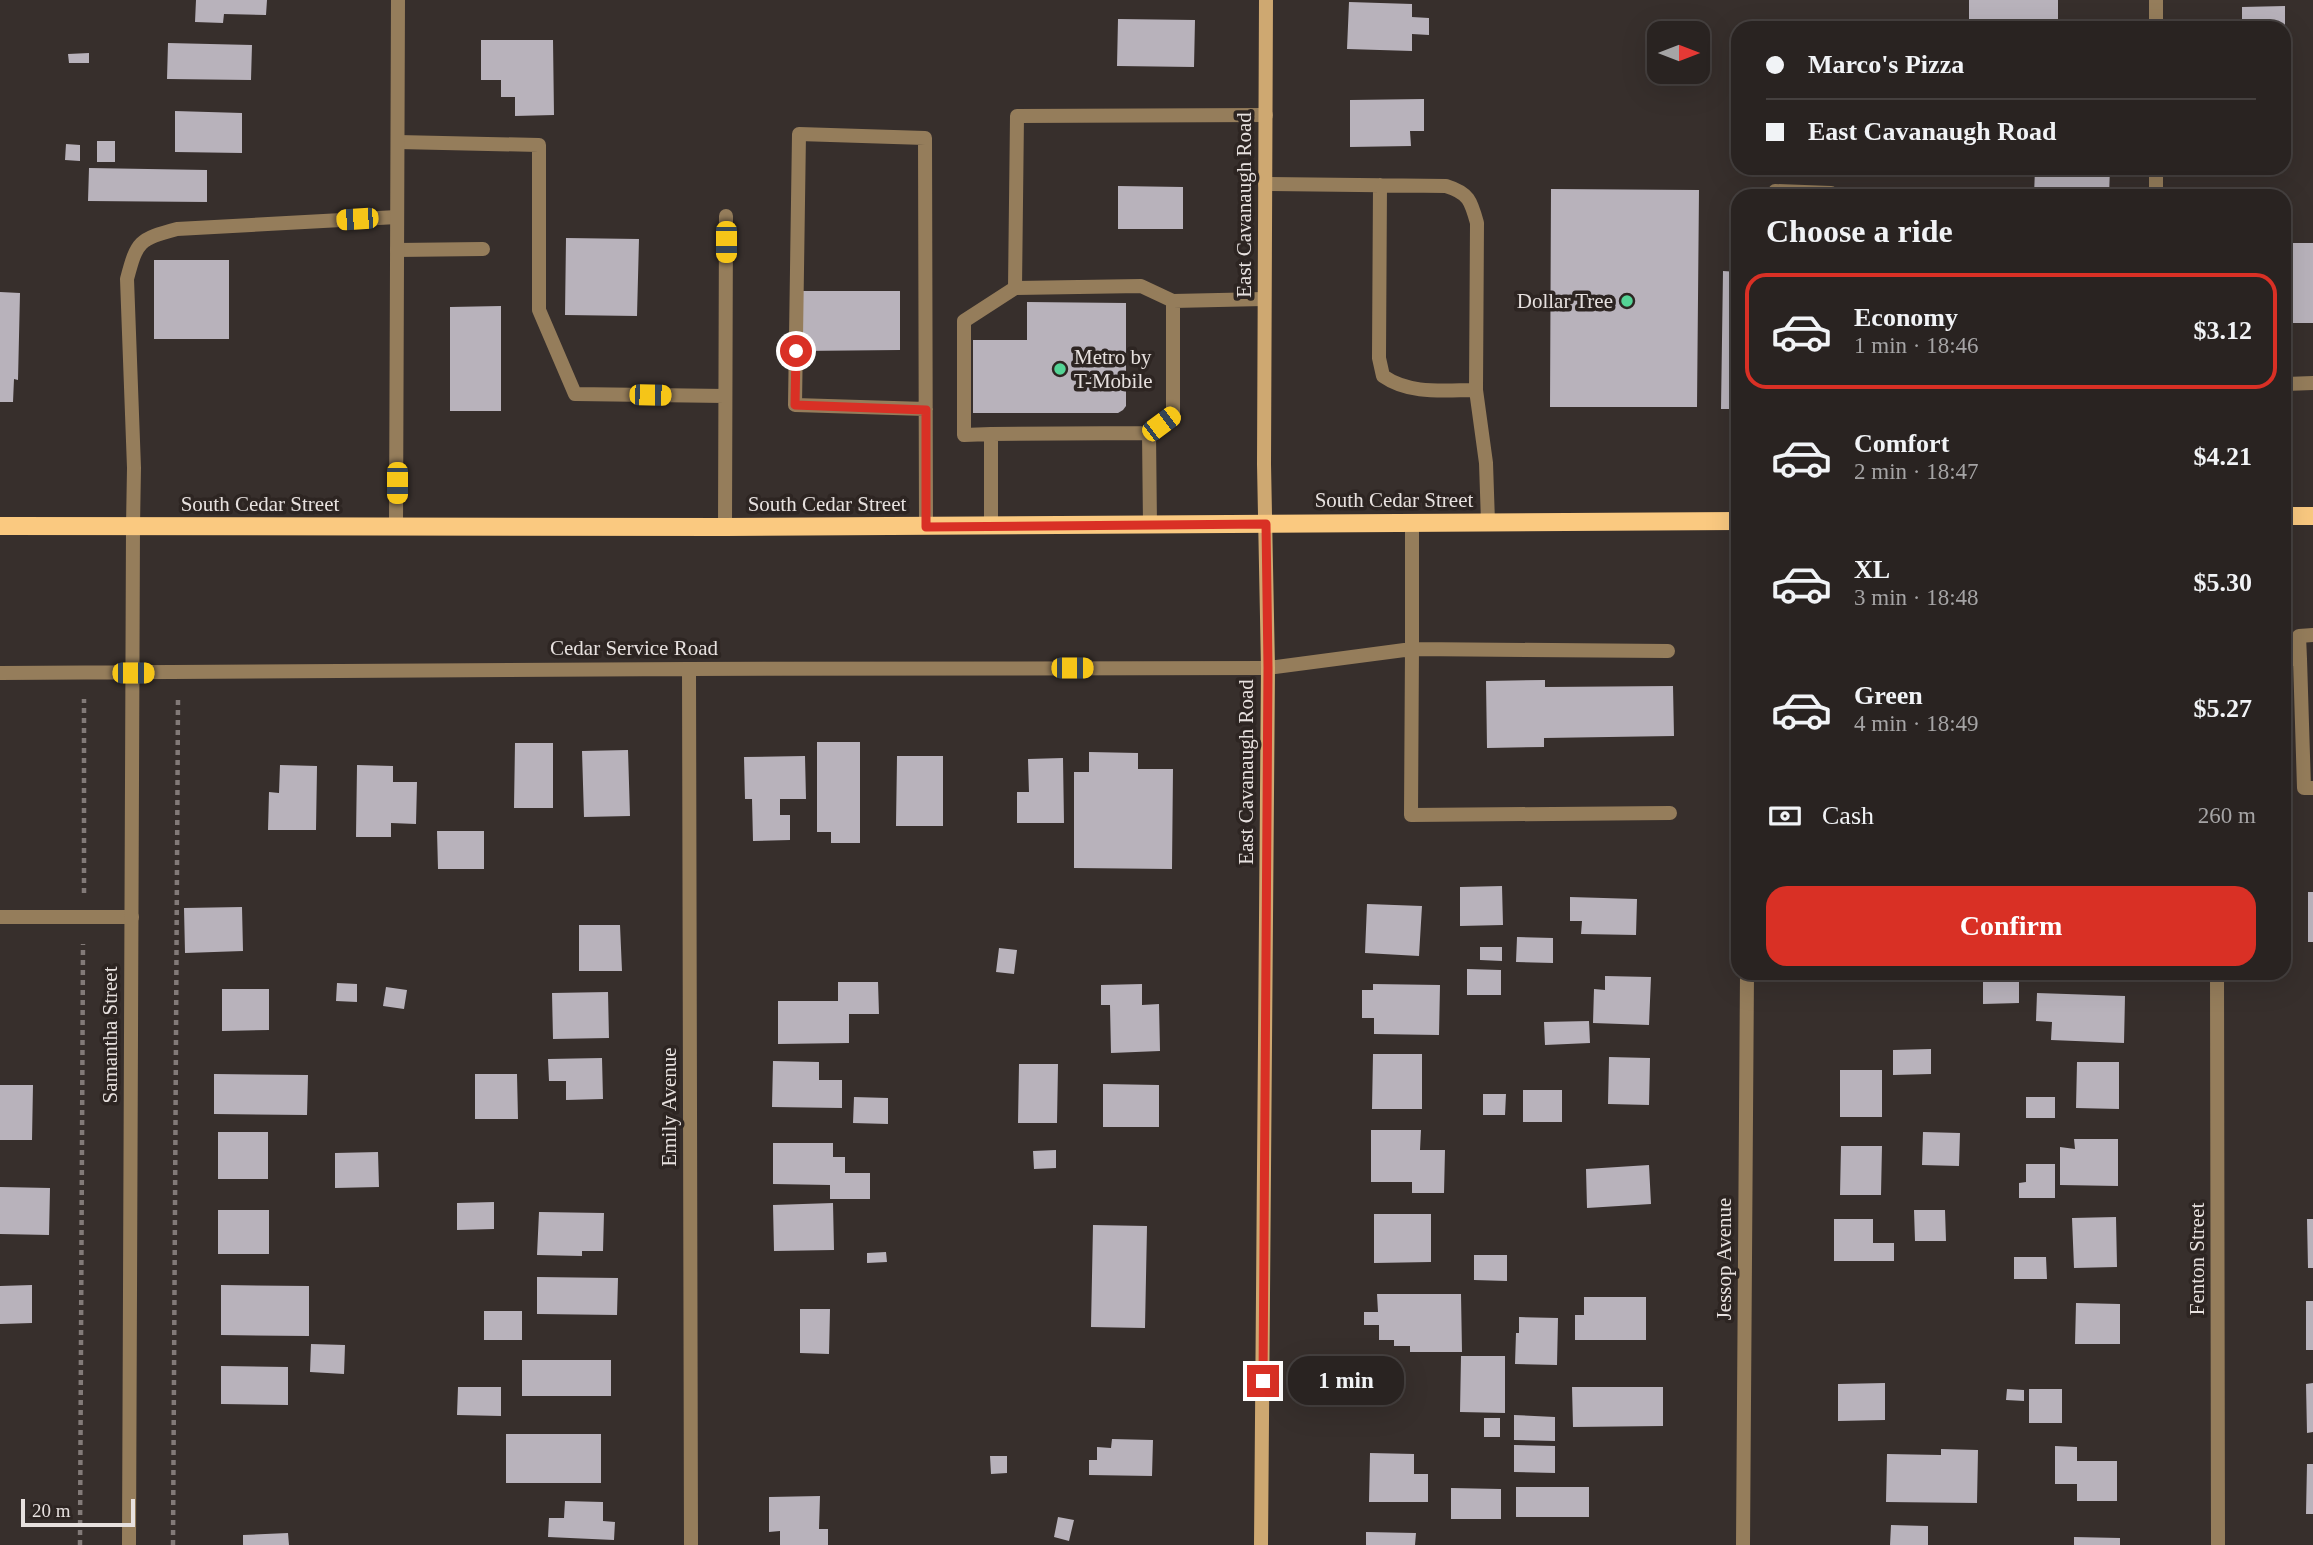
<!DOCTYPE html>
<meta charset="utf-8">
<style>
body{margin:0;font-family:"Times New Roman",serif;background:#352f2e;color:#f1f3f6;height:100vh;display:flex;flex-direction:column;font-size:26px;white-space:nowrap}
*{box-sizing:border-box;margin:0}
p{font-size:23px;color:#a5a4a5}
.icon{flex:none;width:38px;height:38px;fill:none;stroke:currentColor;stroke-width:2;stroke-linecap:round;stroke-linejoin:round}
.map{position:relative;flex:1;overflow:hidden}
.details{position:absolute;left:1731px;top:189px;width:560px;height:791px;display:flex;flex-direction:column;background:#292321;border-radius:21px;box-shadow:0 7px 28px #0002,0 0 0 2px #45403f}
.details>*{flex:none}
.top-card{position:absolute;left:1731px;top:21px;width:560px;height:154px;border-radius:21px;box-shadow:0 7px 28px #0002,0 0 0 2px #45403f;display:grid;align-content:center;height:154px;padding:0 35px;background:#292321}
.needle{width:46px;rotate:90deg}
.controls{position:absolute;left:1647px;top:21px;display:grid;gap:14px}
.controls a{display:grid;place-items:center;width:63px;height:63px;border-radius:14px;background:#292321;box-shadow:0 7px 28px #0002,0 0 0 2px #45403f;font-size:35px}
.scale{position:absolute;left:21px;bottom:18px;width:114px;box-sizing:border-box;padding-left:7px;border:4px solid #e7e1df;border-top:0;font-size:19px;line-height:24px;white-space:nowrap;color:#e7e1df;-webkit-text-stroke:5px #2d2522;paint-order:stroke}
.end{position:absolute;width:32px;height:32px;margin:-16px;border:9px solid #d93025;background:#fff;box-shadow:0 0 0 4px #fff}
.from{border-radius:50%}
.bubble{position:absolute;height:49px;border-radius:21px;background:#292321;box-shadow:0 7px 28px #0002,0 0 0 2px #45403f;font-size:23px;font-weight:800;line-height:49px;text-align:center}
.car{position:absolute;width:21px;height:42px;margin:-21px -10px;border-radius:9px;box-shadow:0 0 5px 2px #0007;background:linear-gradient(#f5c518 24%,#345 0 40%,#f5c518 0 76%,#345 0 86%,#f5c518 0)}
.top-card b{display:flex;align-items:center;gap:24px;height:66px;font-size:26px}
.top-card b+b{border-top:2px solid #45403f}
.top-card i{width:18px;height:18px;background:#f1f3f6}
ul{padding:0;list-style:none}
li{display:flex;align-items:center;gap:21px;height:116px;margin:0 14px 10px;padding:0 21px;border:4px solid transparent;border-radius:21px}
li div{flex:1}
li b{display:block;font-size:26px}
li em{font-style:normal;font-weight:800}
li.on{border-color:#d93025}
li>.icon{width:63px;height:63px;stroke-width:1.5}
h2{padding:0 35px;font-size:32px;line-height:84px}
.pay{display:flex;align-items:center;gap:18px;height:77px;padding:0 35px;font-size:26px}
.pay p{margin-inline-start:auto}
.button{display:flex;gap:14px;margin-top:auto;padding:14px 35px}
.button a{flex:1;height:80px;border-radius:21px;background:#d93025;color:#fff;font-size:28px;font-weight:800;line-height:80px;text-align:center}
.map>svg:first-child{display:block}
.building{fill:#b8b2bb}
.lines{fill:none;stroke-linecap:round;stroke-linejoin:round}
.path{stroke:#827a78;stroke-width:4.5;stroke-dasharray:5 5;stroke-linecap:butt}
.lane{stroke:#957d5b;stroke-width:14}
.street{stroke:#957d5b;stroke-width:14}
.secondary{stroke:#cea871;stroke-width:14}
.primary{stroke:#fac980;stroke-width:18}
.route{stroke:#d93025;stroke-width:9}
.poi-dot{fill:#54d395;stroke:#2d2522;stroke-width:2.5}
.labels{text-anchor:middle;stroke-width:7;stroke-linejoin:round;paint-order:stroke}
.street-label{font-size:21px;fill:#e7e1df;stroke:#2d2522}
.poi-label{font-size:21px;fill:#e7e1df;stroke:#2d2522;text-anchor:end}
</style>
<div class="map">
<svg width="2313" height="1545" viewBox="0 0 2313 1545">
<rect width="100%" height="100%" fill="#372f2c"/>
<path class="building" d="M196,0H267L266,15L224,14L223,23L195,22Z
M1969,0H2058V28H1969Z
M1349,2L1412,4V17L1429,18V35L1412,34V51L1347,49Z
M2285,6V28H2242V7Z
M1118,19L1195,20L1194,67L1117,66Z
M481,40H553L554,115L515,116V97H501V80H481Z
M168,43L252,45L251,80L167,79Z
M89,53V63H69L68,54Z
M1424,99V131H1410L1411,146L1350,147V100Z
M175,111L242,113V153L175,152Z
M97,141H115V162H97Z
M66,144L80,145V161L65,160Z
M89,168L207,170V202L88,201Z
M2035,168H2110L2109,196H2034Z
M1118,186L1183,187V229H1118Z
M1551,189L1699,190L1697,407H1550Z
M566,238L639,239L637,316L565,315Z
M2284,243H2313V323H2284Z
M154,260H229V339H154Z
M1723,271L1738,272V409H1721Z
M797,291H900V350L798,351Z
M0,292L20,293L18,380L14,379L13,402H0Z
M1027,302L1126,303V406L1123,410L1118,413H973V340H1027Z
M501,306V411H450V307Z
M1545,680V687L1673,686L1674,736L1544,738V747L1487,748L1486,681Z
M817,742H860V843H831V832H817Z
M515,743H553V808H514Z
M628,750L630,816L584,817L582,751Z
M1089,752L1138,753V769H1173L1172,869L1074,868V772H1089Z
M805,756L806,799H780V815H790V840L753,841L752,799H745L744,757Z
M897,756H943V826H896Z
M1063,758L1064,823H1017V792H1029L1028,759Z
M280,765L317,766L316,830H268L269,792L279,793Z
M357,765L393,766V782H417L416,824L391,823V837H356Z
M437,831H484V869H438Z
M1502,886L1503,925L1460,926V887Z
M2308,892H2313V942H2308Z
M1570,897L1637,899L1636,935L1581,934L1582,921H1570Z
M1367,904L1422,906L1419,956L1365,953Z
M242,907L243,951L185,953L184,908Z
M579,925H620L622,971H579Z
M1517,937L1553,938V963L1516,962Z
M1480,947H1502V961L1480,960Z
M999,948L1017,950L1014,974L996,972Z
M1467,969L1501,970V995H1467Z
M1983,973H2019V1003L1983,1004Z
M1605,976L1651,977L1649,1025L1593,1023L1594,989L1605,990Z
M838,982H878L879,1014H849V1043L778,1044V1001H838Z
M337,983L357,984V1002L336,1001Z
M1142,984V1005L1159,1004L1160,1051L1111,1053L1110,1005H1101V985Z
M1373,984L1440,985L1439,1035L1374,1034V1018H1362V990H1373Z
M386,987L407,990L404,1009L383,1006Z
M222,989H269V1030L222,1031Z
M608,992L609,1038L553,1039L552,993Z
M2037,993L2125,996L2124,1043L2051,1040L2052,1022L2036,1021Z
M1589,1021L1590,1043L1545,1045L1544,1022Z
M1931,1049V1074L1893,1075V1050Z
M1373,1054H1422V1109H1372Z
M1609,1057L1650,1058L1649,1105L1608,1104Z
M602,1058L603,1099L566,1100V1081H549L548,1059Z
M773,1061L819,1062V1080H842V1108L772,1107Z
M2077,1062H2119V1109L2076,1108Z
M1019,1064H1058L1057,1123H1018Z
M1840,1070H1882V1117H1840Z
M214,1074L308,1075L307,1115L214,1114Z
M475,1074H517L518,1119H475Z
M1103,1084L1159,1085V1127H1103Z
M0,1085H33L32,1140H0Z
M1523,1090H1562V1122H1523Z
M1483,1094H1506L1505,1115H1483Z
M854,1097L888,1098V1124L853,1123Z
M2026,1097H2055V1118H2026Z
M1371,1130H1421L1420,1150H1445L1444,1193H1412V1182H1371Z
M218,1132H268V1179H218Z
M1923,1132L1960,1133L1959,1166L1922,1165Z
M2074,1139H2118V1186L2060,1185V1147L2075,1149Z
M773,1143H833V1157H845V1173H870V1199H830V1185L773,1184Z
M1841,1146H1882L1881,1195H1840Z
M1056,1150V1168L1034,1169L1033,1151Z
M378,1152L379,1187L335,1188V1153Z
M2026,1164H2055V1198H2019V1183L2026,1182Z
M1649,1165L1651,1204L1587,1208L1586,1169Z
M0,1187L50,1188L49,1235L0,1234Z
M494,1202V1229L457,1230V1203Z
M833,1203L834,1250L774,1251L773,1205Z
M218,1210H269V1254H218Z
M1914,1210H1945L1946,1241H1915Z
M539,1212L604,1213L603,1251H582V1256L537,1255Z
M1374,1214H1431V1262L1374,1263Z
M2116,1217L2117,1267L2074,1268L2072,1218Z
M1834,1219H1873V1243H1894V1261H1834Z
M2307,1219H2313V1268H2308Z
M1093,1225L1147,1226L1145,1328L1091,1327Z
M886,1252L887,1262L867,1263V1253Z
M1474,1255H1507V1281L1474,1280Z
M2014,1257H2046L2047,1279H2014Z
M537,1277L618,1278L617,1315L537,1314Z
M32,1285V1323L0,1324V1286Z
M221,1285L309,1286V1336L221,1335Z
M1377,1294H1461L1462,1352H1410V1346H1394V1340H1379V1325H1364V1312H1378Z
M1584,1297H1646V1340H1575V1315H1584Z
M2306,1301H2313V1350H2306Z
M2076,1303L2120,1304V1344H2075Z
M800,1309H830L829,1354L800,1353Z
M484,1311H522V1340H484Z
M1519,1317L1558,1318L1557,1365L1515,1364L1516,1333H1519Z
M311,1344L345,1345L344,1374L310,1372Z
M1461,1356H1505V1413L1460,1412Z
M522,1360H611V1396H522Z
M221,1366L288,1367V1405L221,1404Z
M1885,1383V1420L1838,1421V1384Z
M2313,1383V1432L2307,1433L2306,1384Z
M458,1387H501V1416L457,1415Z
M1572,1387H1663V1426L1573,1427Z
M2007,1389L2024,1390V1401L2006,1400Z
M2029,1389H2062V1423H2029Z
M1514,1415L1555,1417V1441L1514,1440Z
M1484,1418H1500V1437H1484Z
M506,1434H601V1483H506Z
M1112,1439L1153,1440L1152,1476L1089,1475V1460H1097V1447L1111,1448Z
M1514,1445L1555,1446V1473L1514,1472Z
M2055,1446L2077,1447V1461H2117V1501H2077V1484H2055Z
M1941,1449L1978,1450L1977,1503L1886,1502L1887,1454L1941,1455Z
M1370,1453L1414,1454V1474H1428V1502H1369Z
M990,1456H1007V1473L991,1474Z
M2307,1464H2313V1514H2306Z
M1516,1487H1589V1517H1516Z
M1451,1488L1501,1489V1519H1451Z
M820,1496L819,1529H828V1545H780V1531L769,1532V1497Z
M565,1501L603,1502V1521L615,1522L614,1540L548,1537L549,1518H564Z
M1058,1517L1074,1520L1069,1541L1054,1537Z
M1891,1525L1928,1526V1545H1890Z
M1366,1532L1416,1533L1415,1545H1366Z
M288,1533L289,1545H243V1535Z
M2074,1537L2120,1538V1545H2074Z"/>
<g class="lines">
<path class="path" d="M84,893V699
M80,1545L83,944
M173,1545L178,698"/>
<path class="lane" d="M398,142L539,145V310L575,394L725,396
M1265,184L1446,186C1469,193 1471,201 1477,223L1476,390L1486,463L1488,522
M1380,185L1379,358L1383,376C1410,395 1445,390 1476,390
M1775,191L1831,193V196
M397,250L483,249
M1264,299L1173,301L1141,286L1015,288L1017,116L1266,115
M2284,384L2313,383
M926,409L795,405L799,134L925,138L926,526
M1149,433L1173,415V301
M991,434L964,435V321L1015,288
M133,526L134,468L127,279C137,241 139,239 177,229L397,217
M991,526V434L1149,433L1150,525
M725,527L726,216
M1668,651L1412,649L1411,815L1670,813
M2284,659H2300L2299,636L2313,635
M2300,659L2304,788H2313
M1268,668L1412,649V522
M0,917H132"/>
<path class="street" d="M2156,28V0
M2156,196V168
M396,527L398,0
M689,669L691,1545
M0,673L689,669L1268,668
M2217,973L2218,1545
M129,1545L133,526
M1743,1545L1747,973"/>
<path class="secondary" d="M1261,1545L1268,668L1264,464L1266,0"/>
<path class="primary" d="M2284,516H2313
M0,526L725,527L1738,521"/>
</g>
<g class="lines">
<path class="route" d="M796,351L795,405L926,410V527L1266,524L1268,668L1263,1381"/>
</g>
<g class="poi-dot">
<circle cx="1627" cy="301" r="7"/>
<circle cx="1060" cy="369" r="7"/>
</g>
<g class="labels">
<g class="street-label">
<text transform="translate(1244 205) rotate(-90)" y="7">East Cavanaugh Road</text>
<text x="1394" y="507">South Cedar Street</text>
<text x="260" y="511">South Cedar Street</text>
<text x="827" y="511">South Cedar Street</text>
<text x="634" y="655">Cedar Service Road</text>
<text transform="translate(1246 772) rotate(-90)" y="7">East Cavanaugh Road</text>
<text transform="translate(110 1035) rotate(-90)" y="7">Samantha Street</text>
<text transform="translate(669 1107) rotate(-90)" y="7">Emily Avenue</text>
<text transform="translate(1724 1259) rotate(-90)" y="7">Jessop Avenue</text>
<text transform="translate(2197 1259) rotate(-90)" y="7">Fenton Street</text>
</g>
<g class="poi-label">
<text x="1613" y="308">Dollar Tree</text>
<text x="1074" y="364" text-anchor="start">Metro by<tspan x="1074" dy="24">T-Mobile</tspan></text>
</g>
</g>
</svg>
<div class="controls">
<a><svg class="needle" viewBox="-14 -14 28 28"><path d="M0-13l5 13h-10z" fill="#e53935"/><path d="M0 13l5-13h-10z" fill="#a5a4a5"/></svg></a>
</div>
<div class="scale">20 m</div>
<i class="end from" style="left:796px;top:351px"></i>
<i class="end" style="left:1263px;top:1381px"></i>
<div class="bubble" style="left:1288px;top:1356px;width:116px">1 min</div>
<i class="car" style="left:357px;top:219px;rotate:266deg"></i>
<i class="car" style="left:726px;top:242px;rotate:180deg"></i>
<i class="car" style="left:650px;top:395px;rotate:91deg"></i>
<i class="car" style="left:1161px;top:424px;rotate:53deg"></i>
<i class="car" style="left:397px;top:483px;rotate:180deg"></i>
<i class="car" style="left:1072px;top:668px;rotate:90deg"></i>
<i class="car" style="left:133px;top:673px;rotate:90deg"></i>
<div class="top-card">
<b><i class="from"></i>Marco's Pizza</b>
<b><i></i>East Cavanaugh Road</b>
</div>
<section class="details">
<h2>Choose a ride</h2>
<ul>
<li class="on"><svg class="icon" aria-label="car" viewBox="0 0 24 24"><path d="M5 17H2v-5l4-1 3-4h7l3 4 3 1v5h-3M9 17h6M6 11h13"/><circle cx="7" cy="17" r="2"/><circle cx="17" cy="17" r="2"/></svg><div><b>Economy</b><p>1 min · 18:46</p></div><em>$3.12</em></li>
<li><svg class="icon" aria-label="car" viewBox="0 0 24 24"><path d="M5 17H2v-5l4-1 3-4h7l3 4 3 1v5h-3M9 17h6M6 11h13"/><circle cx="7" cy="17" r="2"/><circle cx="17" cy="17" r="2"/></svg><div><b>Comfort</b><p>2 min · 18:47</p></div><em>$4.21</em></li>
<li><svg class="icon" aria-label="car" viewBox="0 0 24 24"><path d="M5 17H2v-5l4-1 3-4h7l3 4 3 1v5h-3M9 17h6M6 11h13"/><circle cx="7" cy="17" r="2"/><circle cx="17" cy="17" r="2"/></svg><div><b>XL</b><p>3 min · 18:48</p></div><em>$5.30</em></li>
<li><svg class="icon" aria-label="car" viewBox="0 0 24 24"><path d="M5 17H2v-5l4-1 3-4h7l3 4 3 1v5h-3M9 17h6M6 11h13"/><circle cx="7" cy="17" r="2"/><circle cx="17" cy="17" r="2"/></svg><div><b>Green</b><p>4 min · 18:49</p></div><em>$5.27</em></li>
</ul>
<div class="pay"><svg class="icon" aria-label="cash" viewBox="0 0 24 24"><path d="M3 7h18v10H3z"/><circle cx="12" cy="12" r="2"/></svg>Cash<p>260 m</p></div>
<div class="button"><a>Confirm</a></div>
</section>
</div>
